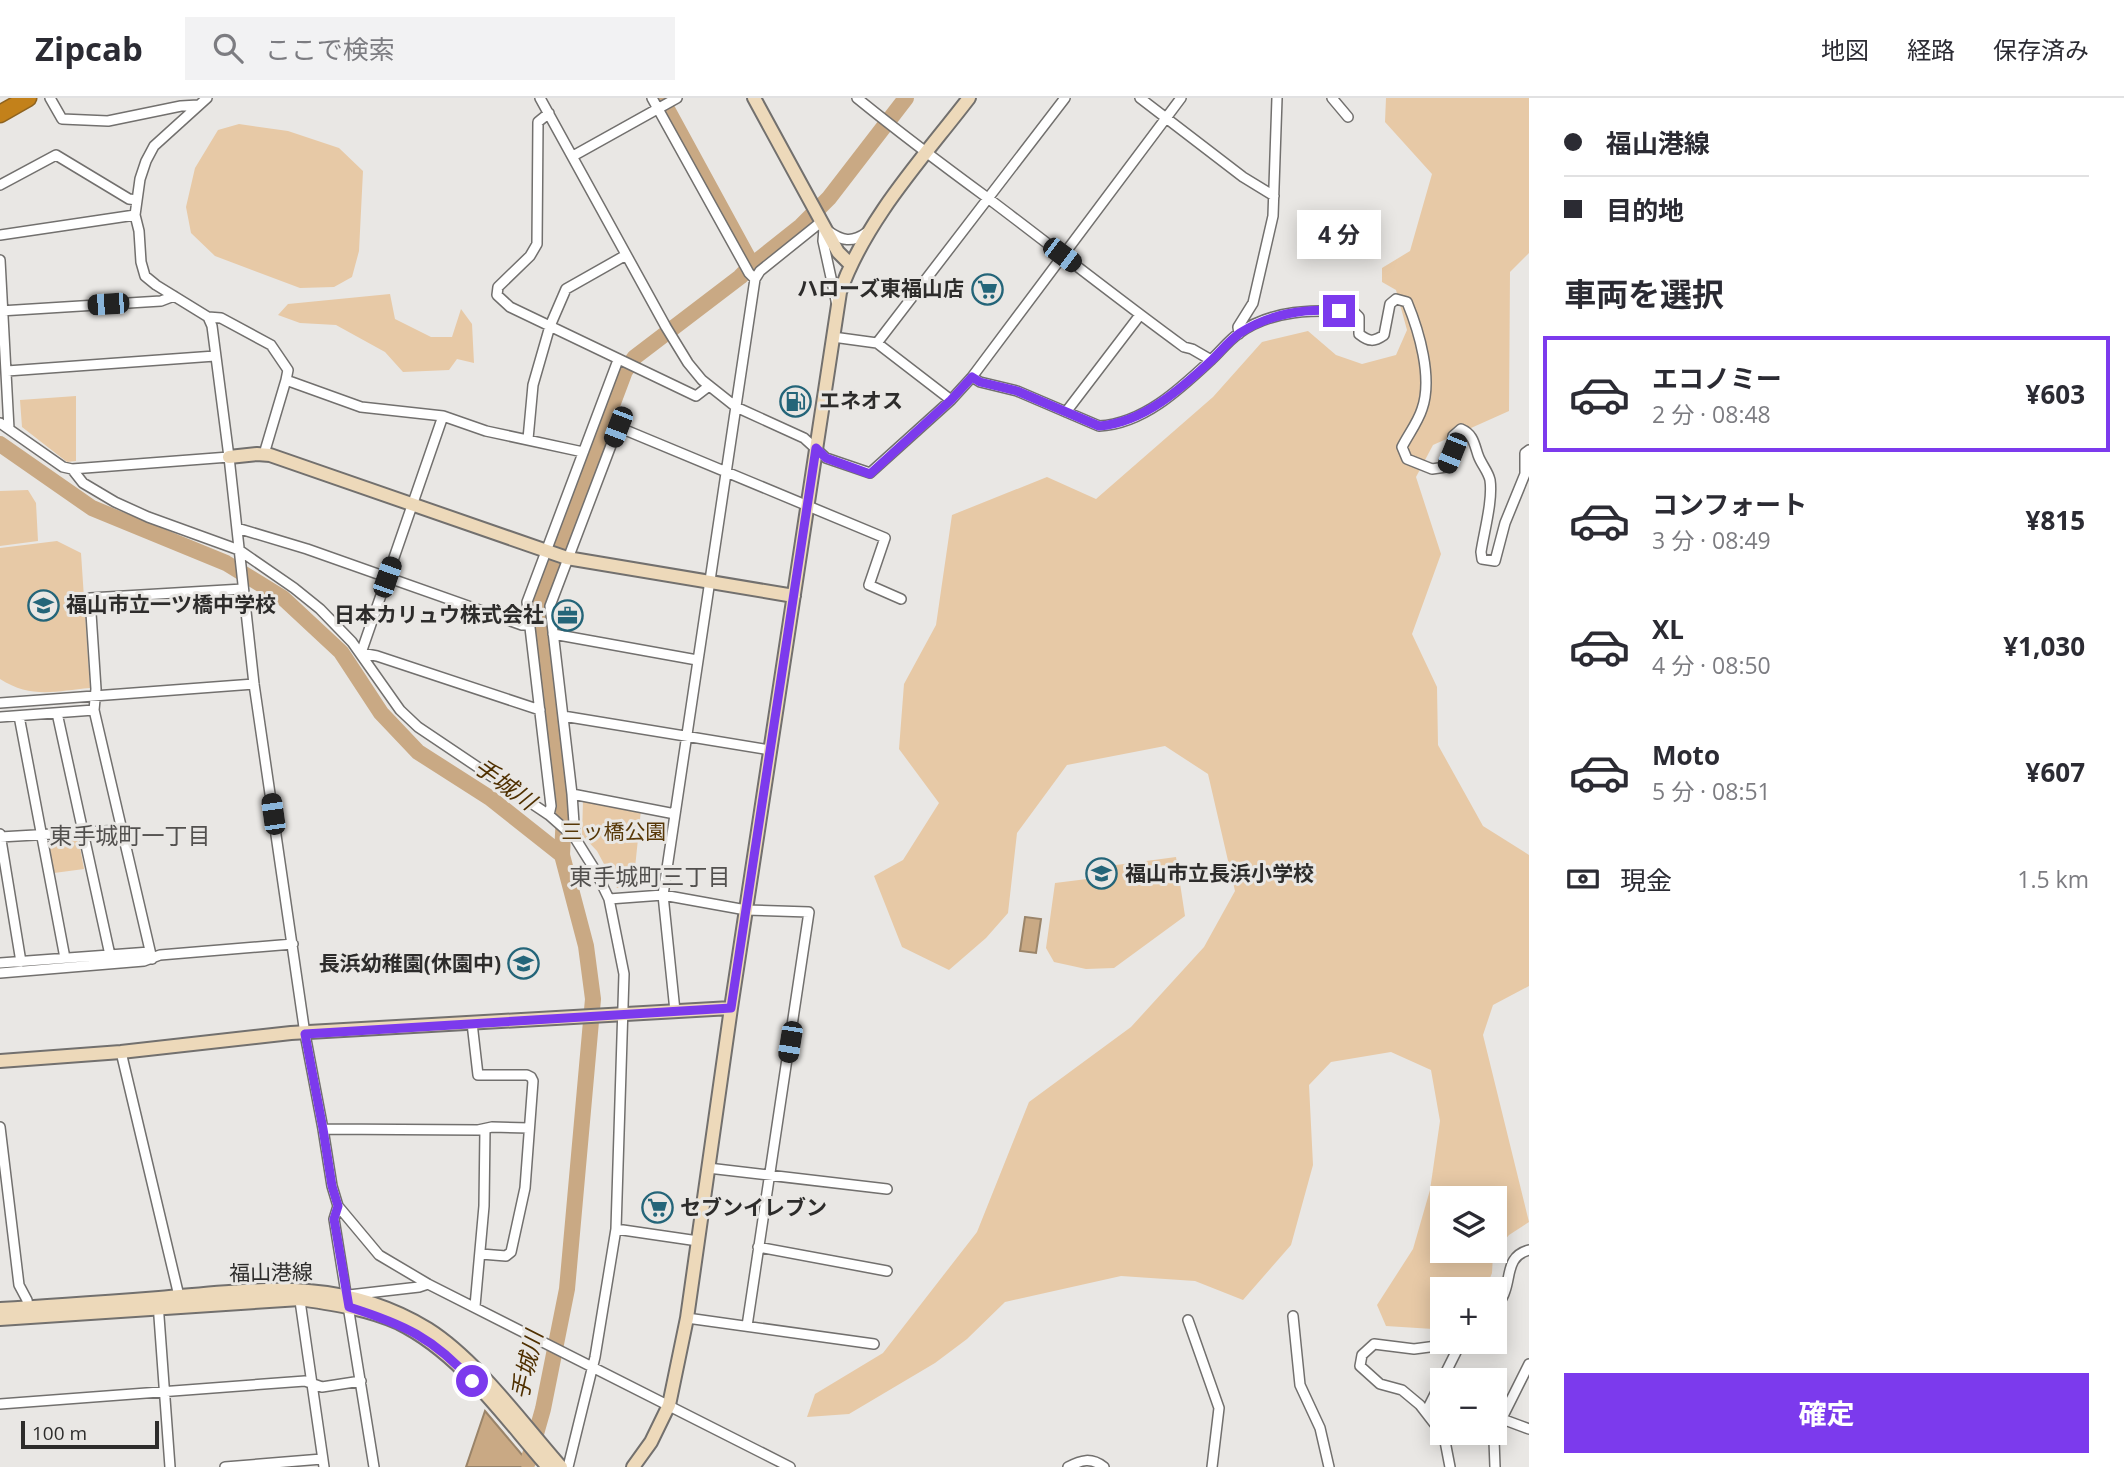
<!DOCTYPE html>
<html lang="ja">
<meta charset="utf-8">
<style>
body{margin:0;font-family:"Open Sans","Noto Sans JP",sans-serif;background:#f2f2f3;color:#2b2b33;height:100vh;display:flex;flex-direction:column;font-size:26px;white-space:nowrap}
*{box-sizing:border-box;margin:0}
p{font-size:23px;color:#7c7c81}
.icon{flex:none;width:38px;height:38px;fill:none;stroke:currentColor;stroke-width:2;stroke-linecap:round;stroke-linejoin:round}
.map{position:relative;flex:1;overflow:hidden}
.side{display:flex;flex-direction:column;background:#fff;width:595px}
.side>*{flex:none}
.banner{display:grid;align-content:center;height:154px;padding:0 35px;background:#fff}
.fabs{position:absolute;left:1430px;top:1088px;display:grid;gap:14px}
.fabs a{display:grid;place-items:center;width:77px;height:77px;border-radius:0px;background:#fff;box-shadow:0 4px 18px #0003;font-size:35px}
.scale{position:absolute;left:21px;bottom:18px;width:138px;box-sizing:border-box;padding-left:7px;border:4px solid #2d2c2b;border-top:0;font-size:19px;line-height:24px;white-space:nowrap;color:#2d2c2b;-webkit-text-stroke:5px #e9e7e4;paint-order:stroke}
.end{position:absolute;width:32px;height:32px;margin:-16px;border:9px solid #7c3aed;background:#fff;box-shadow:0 0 0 4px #fff}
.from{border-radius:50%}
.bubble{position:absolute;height:49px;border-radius:0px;background:#fff;box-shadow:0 4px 18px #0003;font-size:23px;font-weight:700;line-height:49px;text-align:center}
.car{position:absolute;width:21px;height:42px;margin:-21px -10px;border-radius:9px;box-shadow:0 0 5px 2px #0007;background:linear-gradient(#222 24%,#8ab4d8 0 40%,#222 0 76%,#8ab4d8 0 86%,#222 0)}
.banner b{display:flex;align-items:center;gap:24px;height:66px;font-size:26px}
.banner b+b{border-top:2px solid #e1e1e2}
.banner i{width:18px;height:18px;background:#2b2b33}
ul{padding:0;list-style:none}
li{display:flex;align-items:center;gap:21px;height:116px;margin:0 14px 10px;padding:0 21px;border:4px solid transparent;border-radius:0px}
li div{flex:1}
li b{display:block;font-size:26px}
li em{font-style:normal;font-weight:700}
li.current{border-color:#7c3aed}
li>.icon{width:63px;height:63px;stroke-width:1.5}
h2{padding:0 35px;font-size:32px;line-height:84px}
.pay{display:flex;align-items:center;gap:18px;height:77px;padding:0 35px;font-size:26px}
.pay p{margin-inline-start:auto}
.button{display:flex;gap:14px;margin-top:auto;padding:14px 35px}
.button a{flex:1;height:80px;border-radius:0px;background:#7c3aed;color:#fff;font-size:28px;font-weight:700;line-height:80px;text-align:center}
header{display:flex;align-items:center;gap:42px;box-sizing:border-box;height:98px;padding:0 35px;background:#fff;border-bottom:2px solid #e1e1e2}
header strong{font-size:33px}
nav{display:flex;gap:38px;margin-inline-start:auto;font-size:24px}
.search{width:490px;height:63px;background:#f2f2f3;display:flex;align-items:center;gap:18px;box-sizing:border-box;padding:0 24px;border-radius:0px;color:#7c7c81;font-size:26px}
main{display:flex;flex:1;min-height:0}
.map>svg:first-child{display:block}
.green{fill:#e7c9a6;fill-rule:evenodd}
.water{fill:#c9a984;stroke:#9a8469;stroke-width:2}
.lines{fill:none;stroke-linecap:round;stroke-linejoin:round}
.river{stroke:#c9a984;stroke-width:16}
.street-casing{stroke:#72706e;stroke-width:12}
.secondary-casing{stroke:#72706e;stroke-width:16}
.highway-casing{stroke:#8e6320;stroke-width:19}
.street{stroke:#fff;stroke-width:9}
.secondary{stroke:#edd9ba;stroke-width:12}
.highway{stroke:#c3811a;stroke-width:16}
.route{stroke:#7c3aed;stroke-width:9}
.labels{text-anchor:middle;stroke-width:6;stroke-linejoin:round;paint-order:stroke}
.poi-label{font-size:21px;font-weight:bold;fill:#2d2c2b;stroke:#e9e7e4;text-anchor:start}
.park-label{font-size:21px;fill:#573808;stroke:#e9e7e4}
.street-label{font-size:21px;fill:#2d2c2b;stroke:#e9e7e4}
.water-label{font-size:23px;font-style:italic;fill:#4f3000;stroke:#e9e7e4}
.neighbourhood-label{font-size:23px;fill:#52504e;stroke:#e9e7e4}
</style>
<header>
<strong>Zipcab</strong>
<div class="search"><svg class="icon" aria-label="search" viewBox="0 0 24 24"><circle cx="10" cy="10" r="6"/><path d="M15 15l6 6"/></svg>ここで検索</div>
<nav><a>地図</a><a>経路</a><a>保存済み</a></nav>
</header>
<main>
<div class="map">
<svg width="1529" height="1369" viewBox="0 0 1529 1369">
<rect width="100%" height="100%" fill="#e9e7e4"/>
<path class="green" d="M1386,0H1529V155L1510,174L1509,313L1433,347L1416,379L1441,456L1412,536L1437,589L1438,647L1483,728L1529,757V888L1493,907L1483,937L1529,1124L1509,1137L1493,1156L1492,1175L1485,1192H1442V1229L1433,1231L1386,1228L1377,1207L1413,1151L1430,1092L1440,1023L1431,972L1391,954L1331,964L1309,987L1313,1067L1291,1147L1243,1202L1195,1183L1121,1178L1005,1204L967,1241L935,1265L849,1316L807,1319L815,1296L883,1255L977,1134L1029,1004L1131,929L1204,849L1235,793L1208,676L1165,648L1067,667L1017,735L1008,815L986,840L949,872L902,849L874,778L903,762L939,705L899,651L904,586L936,527L952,417L1047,379L1096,401L1213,299L1262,244L1308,233L1336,257L1362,266L1396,257L1407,232L1396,192L1382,184V170L1410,153L1432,76L1385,24ZM1442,1101H1494V1153H1442Z
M239,26L288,33L339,50L363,73L359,153L352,179L334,189L300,190L215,158L191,135L186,109L195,70L218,32Z
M390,196L395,221L431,239H452L461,211L472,226L474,265L457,261L449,272L403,274L385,254L336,227L300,225L278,217L288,206Z
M76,298V363L67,364L22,329L20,302Z
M28,392L36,405L38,443L0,448V393Z
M57,443L81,455L90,590C56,593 31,601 0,581V450Z
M583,703L641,712L633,789L617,790L597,753L582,737Z
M74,741L79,744L84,771L54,775L48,747L53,742Z
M1176,759L1185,818L1114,870L1086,871L1054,864L1046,850L1055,785L1095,780L1094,770Z"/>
<path class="water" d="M1025,819L1041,821L1036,855L1020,853Z
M485,1313L528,1364L532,1369H466Z"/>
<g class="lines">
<path class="river" d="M661,0L752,167
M0,346L92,410L226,465L283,500L341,554L381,615L418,654L490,700L562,757
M528,1364L543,1311L567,1191L593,901L586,848L562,757L564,716L537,507L625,273L635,259L740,179L752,167L801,128L829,100L906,0"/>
<defs>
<path id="street" d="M50,0L62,21L108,23L181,8L198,7
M207,0L154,48L146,63L140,81L135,117L139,133L141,164L145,178L156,187L208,219L212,228L229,359L254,586L305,936L323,1031L332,1088L338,1108L334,1121L374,1369
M540,0L666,229L688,265L702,282L736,309L804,340L826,360L870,375L951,302L972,279L1181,0
M652,0L749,175L755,181
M857,0C900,35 944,68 989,101C1054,150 1118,201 1184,249L1192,251L1211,262C1220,254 1228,243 1238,236C1271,211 1315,212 1353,213L1359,219V236C1369,244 1374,244 1384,237L1390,206L1396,201L1407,204C1419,233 1433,280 1422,311C1418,324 1408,337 1402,349L1407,361L1432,371L1446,369L1452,355L1453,338L1461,331C1473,336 1474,345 1478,357C1481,366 1488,373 1490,382C1493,402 1484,434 1481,454L1482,461L1495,463L1505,425L1525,376V355L1529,352
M1140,0L1243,79L1274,98
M1332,0L1348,19
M549,15L538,24L537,146L530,158L498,189L497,197L510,209L696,298L709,288
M573,58L677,0
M0,87L56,57L129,101L137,102
M824,130L823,143L837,207
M828,133C842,143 852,145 866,135
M0,137L135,117
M0,162L9,331
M0,213L161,203L174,198
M208,219L221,220L271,247L288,272L286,282L361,309L443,318L486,333L583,354
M1239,236L1238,229L1253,205L1273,118L1277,0
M833,239L877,245L951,302
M877,245L1065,0
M7,273L215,258
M972,279L980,284L1017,293L1099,328C1143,326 1180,291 1211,262
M1066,314L1140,217
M443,318L361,555L377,558L540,612
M0,325L63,369L72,371L229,359
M528,341L533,287L550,228L566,191L626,157
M264,356L286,282
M72,371L83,385L115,404L148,419L239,452L294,490L320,511L352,544L400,612L418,629L549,717
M237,430L307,451L522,527H530
M553,536L697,562
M0,605L254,586
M57,615L110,857
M19,618L65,860
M563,618L770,652
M0,619L94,612
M572,696L675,716
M0,736L21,864
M0,739L122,732
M575,740L572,696L550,508L618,329L885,440L869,487L901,501
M609,801L663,797L746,812L809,814L747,1228
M152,861L94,612L96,591L90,500L243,491
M0,865L150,854
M0,875L144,863L160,857L293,846
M675,913L663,797L755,181L760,173L821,124
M472,925L478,977H527L531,979L533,983L525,1090L511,1154L506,1158L481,1156
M121,954L179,1198
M0,1029L19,1187L27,1202L28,1209
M323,1031L478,1032L492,1029L529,1030
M708,1070L887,1091
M338,1108L379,1157L428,1186L790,1369
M616,1131L698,1143
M758,1149L887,1173
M299,1196L324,1369
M349,1197L419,1189L428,1186
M158,1205L170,1369
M475,1208L484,1108L485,1031
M1494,1213C1498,1207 1503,1200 1505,1193C1511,1176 1507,1158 1529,1152
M1293,1218L1300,1287L1320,1330L1329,1369
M687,1220L874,1246
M1188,1222L1219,1310L1212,1369
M0,1306L305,1283L322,1289L361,1283
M1426,1314L1460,1246
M1494,1318L1529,1331
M225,1369L322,1361
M568,1369L595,1259L616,1131L624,876L609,801L595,772L575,740L549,717L551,708L527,504L618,262
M1068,1369C1081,1362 1091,1359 1104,1369
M1450,1369L1444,1338L1420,1307L1402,1292L1380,1286L1360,1268L1362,1257L1374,1246L1414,1251L1467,1244
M1495,1369L1494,1342L1501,1322L1529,1266"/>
<path id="secondary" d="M754,0L838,154L850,166
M229,359L257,356L270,357L567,460L794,498
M0,963L121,954L291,935L731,910
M0,1211C53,1208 106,1204 159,1200C256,1192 340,1177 428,1231C477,1262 522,1325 561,1369
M0,1221L300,1201C333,1206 368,1211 399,1225C461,1256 503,1318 548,1369
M633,1369L651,1344L669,1307L687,1220L731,910L840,194C866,121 923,60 969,0"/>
<path id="highway" d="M0,16L28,0"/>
</defs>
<use href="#street" class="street-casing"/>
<use href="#secondary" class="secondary-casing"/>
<use href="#highway" class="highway-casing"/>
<use href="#street" class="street"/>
<use href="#secondary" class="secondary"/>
<use href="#highway" class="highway"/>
</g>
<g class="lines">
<path class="route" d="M472,1283C434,1240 403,1226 349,1209L334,1121L338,1108L332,1088L323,1031L305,936L731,910L816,350L826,360L870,376L951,302L972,279L980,284L1017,293L1099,328C1143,325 1182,290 1213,261C1222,252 1230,242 1240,235C1269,216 1305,210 1339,213"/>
</g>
<defs>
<symbol id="supermarket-ring" viewBox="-11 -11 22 22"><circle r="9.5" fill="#e9e7e4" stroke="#246579" stroke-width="1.5"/><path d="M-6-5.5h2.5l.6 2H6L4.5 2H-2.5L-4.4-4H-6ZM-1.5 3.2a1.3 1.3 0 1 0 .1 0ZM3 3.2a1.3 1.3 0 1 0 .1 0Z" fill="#246579"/></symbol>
<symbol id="fuel-ring" viewBox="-11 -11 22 22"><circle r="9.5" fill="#e9e7e4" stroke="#246579" stroke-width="1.5"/><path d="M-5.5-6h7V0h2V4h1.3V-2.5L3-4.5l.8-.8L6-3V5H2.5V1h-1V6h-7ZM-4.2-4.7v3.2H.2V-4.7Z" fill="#246579"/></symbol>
<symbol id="school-ring" viewBox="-11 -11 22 22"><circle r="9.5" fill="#e9e7e4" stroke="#246579" stroke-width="1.5"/><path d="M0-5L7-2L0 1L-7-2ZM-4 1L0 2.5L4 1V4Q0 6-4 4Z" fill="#246579"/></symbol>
<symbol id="office-ring" viewBox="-11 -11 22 22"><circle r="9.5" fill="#e9e7e4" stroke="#246579" stroke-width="1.5"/><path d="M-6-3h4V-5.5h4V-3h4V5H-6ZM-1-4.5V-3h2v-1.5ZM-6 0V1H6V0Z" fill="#246579"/></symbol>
</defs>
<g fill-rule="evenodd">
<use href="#supermarket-ring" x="970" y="174" width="35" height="35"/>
<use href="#fuel-ring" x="778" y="286" width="35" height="35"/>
<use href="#school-ring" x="26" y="490" width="35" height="35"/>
<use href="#office-ring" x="550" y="500" width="35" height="35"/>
<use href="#school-ring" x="1084" y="758" width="35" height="35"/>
<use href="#school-ring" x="506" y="848" width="35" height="35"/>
<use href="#supermarket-ring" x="640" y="1092" width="35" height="35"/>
</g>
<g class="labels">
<g class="poi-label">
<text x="964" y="198" text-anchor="end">ハローズ東福山店</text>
<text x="819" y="310">エネオス</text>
<text x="66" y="514">福山市立一ツ橋中学校</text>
<text x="544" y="524" text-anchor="end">日本カリュウ株式会社</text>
<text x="1125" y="783">福山市立長浜小学校</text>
<text x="501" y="873" text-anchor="end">長浜幼稚園(休園中)</text>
<text x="680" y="1117">セブンイレブン</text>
</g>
<g class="park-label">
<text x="614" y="741">三ッ橋公園</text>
</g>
<g class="street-label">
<text transform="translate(271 1175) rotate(-1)" y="7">福山港線</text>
</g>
<g class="water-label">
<text transform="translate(505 686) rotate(36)" y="8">手城川</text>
<text transform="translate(527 1267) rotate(-77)" y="8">手城川</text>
</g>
<g class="neighbourhood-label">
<text x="130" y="746">東手城町一丁目</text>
<text x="650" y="787">東手城町三丁目</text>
</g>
</g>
</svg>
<div class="fabs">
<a><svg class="icon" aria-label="layers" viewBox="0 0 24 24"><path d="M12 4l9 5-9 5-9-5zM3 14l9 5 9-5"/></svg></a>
<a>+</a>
<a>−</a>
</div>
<div class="scale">100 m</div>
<i class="end from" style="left:472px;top:1283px"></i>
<i class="end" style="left:1339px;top:213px"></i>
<div class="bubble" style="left:1297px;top:112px;width:84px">4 分</div>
<i class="car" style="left:1062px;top:157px;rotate:127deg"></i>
<i class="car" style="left:108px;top:206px;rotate:266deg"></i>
<i class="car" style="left:618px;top:329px;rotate:201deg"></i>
<i class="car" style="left:1452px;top:355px;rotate:202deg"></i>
<i class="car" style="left:387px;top:479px;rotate:19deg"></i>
<i class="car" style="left:273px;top:716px;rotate:352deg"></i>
<i class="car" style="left:790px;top:944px;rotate:189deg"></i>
</div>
<section class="side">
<div class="banner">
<b><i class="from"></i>福山港線</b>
<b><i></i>目的地</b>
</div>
<h2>車両を選択</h2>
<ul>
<li class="current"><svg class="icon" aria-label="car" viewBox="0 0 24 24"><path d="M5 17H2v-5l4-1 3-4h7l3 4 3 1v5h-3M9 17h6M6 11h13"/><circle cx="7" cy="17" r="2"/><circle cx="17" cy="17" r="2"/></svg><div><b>エコノミー</b><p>2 分 · 08:48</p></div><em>¥603</em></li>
<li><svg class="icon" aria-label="car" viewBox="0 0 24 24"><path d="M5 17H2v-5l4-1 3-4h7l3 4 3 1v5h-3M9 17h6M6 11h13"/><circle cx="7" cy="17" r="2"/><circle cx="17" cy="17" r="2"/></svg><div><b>コンフォート</b><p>3 分 · 08:49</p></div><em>¥815</em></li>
<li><svg class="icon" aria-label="car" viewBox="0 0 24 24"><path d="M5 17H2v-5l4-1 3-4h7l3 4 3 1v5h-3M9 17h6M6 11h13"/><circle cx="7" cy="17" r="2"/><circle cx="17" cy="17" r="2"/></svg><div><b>XL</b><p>4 分 · 08:50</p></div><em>¥1,030</em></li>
<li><svg class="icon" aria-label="car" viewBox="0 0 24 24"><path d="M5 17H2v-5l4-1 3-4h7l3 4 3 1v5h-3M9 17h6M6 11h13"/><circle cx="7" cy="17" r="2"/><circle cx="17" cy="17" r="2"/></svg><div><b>Moto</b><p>5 分 · 08:51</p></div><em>¥607</em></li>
</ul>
<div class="pay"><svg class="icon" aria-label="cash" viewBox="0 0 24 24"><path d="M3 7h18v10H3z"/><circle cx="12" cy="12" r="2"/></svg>現金<p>1.5 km</p></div>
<div class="button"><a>確定</a></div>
</section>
</main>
